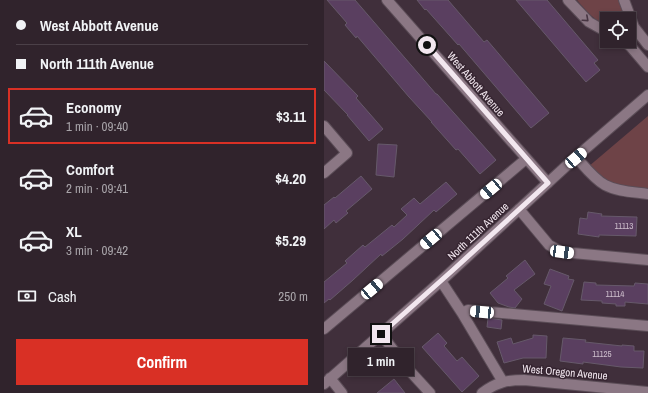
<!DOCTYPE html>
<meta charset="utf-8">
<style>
body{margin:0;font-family:"Archivo Narrow",sans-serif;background:#382b34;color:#f1f3f6;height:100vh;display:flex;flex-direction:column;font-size:15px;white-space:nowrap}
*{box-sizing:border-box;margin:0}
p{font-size:13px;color:#a8a4a9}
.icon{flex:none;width:22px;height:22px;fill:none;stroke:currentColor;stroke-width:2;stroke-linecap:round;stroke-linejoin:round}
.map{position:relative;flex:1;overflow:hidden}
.panel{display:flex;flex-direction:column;background:#30232c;width:324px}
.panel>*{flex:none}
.banner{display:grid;align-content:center;height:88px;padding:0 16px;background:#30232c}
.tools{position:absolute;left:276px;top:12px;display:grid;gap:8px}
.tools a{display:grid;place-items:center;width:36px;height:36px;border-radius:0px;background:#30232c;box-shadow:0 2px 6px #0003,0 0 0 1px #4b4048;font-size:20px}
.end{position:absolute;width:18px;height:18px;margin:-9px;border:5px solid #f2e7ef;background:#111;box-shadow:0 0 0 2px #111}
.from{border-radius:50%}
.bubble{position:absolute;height:28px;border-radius:0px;background:#30232c;box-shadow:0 2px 6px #0003,0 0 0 1px #4b4048;font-size:13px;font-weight:700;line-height:28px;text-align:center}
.car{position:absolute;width:12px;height:24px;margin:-12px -6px;border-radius:5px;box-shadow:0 0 3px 1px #0007;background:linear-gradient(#fff 24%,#345 0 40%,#fff 0 76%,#345 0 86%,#fff 0)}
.banner b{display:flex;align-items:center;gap:14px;height:38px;font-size:15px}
.banner b+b{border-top:1px solid #4b4048}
.banner i{width:10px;height:10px;background:#f1f3f6}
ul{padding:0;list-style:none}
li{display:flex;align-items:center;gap:12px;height:56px;margin:0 8px 6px;padding:0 8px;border:2px solid transparent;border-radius:0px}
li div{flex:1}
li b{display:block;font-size:15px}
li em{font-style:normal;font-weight:700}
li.selected{border-color:#d93025}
li>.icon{width:36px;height:36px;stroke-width:1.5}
.pay{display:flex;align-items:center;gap:10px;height:44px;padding:0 16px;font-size:15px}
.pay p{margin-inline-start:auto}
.button{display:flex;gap:8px;margin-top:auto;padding:8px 16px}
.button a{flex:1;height:46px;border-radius:0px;background:#d93025;color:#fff;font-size:16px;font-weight:700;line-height:46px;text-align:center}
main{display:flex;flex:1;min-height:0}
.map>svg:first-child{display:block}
.green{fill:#6e4347}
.building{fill:#5a3f60;stroke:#66596a}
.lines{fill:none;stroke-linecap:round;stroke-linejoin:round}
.minor-casing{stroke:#5b4d57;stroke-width:12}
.minor{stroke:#8b7784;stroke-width:10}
.oneway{stroke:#473542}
.route{stroke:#f2e7ef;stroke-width:5}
.labels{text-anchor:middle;stroke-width:3;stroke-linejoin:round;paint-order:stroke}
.number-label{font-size:9px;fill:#ccbdcb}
.street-label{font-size:11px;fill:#f2e7ef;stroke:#362531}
</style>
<main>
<section class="panel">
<div class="banner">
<b><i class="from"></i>West Abbott Avenue</b>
<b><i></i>North 111th Avenue</b>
</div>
<ul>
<li class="selected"><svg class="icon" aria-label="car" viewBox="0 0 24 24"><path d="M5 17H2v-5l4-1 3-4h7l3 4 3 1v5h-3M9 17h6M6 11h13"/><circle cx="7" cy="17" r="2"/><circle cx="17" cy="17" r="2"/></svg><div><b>Economy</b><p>1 min · 09:40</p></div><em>$3.11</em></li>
<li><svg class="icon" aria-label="car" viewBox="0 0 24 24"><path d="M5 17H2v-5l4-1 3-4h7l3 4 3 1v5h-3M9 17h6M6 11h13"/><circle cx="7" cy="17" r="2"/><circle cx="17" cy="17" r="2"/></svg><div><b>Comfort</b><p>2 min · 09:41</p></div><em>$4.20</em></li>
<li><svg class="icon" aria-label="car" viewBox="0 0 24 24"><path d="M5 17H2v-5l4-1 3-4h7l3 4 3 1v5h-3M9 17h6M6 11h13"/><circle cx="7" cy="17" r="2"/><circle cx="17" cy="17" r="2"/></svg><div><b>XL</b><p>3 min · 09:42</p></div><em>$5.29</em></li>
</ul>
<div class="pay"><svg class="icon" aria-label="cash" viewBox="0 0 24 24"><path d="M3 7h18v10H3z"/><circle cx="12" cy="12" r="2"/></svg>Cash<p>250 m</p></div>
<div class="button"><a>Confirm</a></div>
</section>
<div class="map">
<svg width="324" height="393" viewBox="0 0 324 393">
<rect width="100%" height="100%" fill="#402f3b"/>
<path class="green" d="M253,0H295L300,12L301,19H283V26C270,20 262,11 253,0Z
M324,116V192L284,184L264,167Z"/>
<path class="building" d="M3,0H31L112,94H113L172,160L156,174L134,149L132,150L107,122H108L85,97L33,36L32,38L21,25L23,23Z
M93,0H124L160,42L163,40L225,113L207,128L135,44L134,45L102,9L101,10Z
M192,0H223L274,60L270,63L276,70L262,82Z
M0,61L34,96L32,98L59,129L45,141L23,115H24L0,90Z
M54,144L73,145L70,177L52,175Z
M37,176L48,189L22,211L24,213L12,223L10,220L0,229V205L10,197L11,198Z
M122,182L133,194L112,212L110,210L79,239L58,256L57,254L29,280L6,300L5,299L0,303V282L23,263L21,261L39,245L41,247L68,225L70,227L83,215L77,209L90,198L96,204Z
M264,212L278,214L277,216L313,217L312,236L275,235V237L254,234L256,218L263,219Z
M201,260L211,274L190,290L198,299L191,308L185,307L174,303L166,293L184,278L182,276Z
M226,269L245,276L244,279L250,280L238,311L220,304L227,286L220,284Z
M260,282L272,283V285L310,286L311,283L324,284V304L301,302V306H292V304L278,303V301L257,300Z
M164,318L178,320L177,329L163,327Z
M114,333L123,343L120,346L133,361L138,357L155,376L138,392L98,347Z
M209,335L223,336L222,358H199L180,363L173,342L187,338L189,344L209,338Z
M239,338L262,340L261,342L298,346V345L310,346V351H320L319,368L297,367L259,362V364L236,361Z
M70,379L81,393H53Z"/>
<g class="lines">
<defs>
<path id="minor" d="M63,0L224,183
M244,0L265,22L283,32
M300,0L310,27L324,45
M300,41L307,47L324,67
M0,126L23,153L0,173
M252,157C261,167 270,179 281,185C294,192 310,192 324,194
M195,209L225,245L238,252L324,260
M117,281L138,313L179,382
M138,313L144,310L324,326
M0,329L202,159
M57,334L84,369L106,393
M6,378L18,393
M0,384L117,281L252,157L324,95
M158,393C173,382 183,380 200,380L324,392"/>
</defs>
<use href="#minor" class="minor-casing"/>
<use href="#minor" class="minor"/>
</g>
<defs><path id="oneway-chevron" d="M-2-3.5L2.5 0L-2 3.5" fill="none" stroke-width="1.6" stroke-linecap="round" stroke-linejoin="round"/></defs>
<use class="oneway" href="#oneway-chevron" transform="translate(262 19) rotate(42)"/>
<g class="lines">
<path class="route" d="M57,334L129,270L224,183L103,45"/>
</g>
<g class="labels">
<g class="number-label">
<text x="300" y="229">11113</text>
<text x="291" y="297">11114</text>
<text x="278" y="357">11125</text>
</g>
<g class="street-label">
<text transform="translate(152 84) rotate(49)" y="4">West Abbott Avenue</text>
<text transform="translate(154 231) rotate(-43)" y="4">North 111th Avenue</text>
<text transform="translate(241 372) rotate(5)" y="4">West Oregon Avenue</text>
</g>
</g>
</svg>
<div class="tools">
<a><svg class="icon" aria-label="locate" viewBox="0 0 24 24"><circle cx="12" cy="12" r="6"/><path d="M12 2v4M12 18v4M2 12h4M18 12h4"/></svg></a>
</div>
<i class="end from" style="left:103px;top:45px"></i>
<i class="end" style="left:57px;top:334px"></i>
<div class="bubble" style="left:24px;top:348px;width:66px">1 min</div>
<i class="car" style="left:252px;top:158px;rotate:49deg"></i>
<i class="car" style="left:167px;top:189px;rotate:230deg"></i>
<i class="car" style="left:107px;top:239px;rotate:230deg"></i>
<i class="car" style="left:238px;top:252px;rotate:98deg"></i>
<i class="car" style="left:48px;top:289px;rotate:50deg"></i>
<i class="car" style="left:158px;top:312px;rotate:275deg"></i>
</div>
</main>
